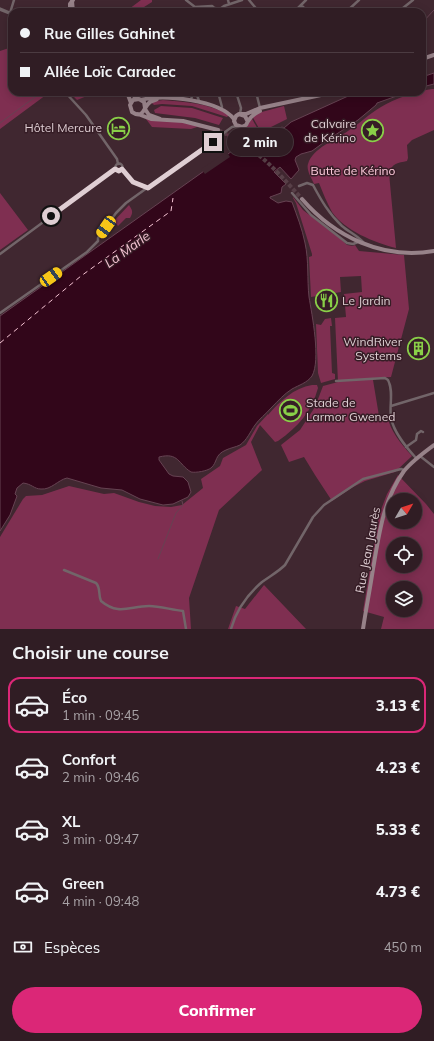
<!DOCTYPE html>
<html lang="fr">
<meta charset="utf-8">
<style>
body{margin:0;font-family:Mulish,sans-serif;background:#3c2a31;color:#f1f3f6;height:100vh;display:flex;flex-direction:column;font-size:15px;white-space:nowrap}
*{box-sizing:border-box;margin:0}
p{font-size:13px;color:#a8a2a6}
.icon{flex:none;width:22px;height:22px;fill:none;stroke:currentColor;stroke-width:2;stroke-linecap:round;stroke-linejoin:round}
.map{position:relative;height:629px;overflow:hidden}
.sheet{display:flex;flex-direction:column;background:#301d24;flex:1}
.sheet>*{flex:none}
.banner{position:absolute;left:8px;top:8px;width:418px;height:88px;border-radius:12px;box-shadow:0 2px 10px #0003,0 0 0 1px #4b3b41;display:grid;align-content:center;height:88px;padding:0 12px;background:#301d24}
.needle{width:26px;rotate:51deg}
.tools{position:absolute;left:386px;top:493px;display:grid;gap:8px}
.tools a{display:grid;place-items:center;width:36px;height:36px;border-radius:50%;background:#301d24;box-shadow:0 2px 10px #0003,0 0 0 1px #4b3b41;font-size:20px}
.end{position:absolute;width:18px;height:18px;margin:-9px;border:5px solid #dfced3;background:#111;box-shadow:0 0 0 2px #111}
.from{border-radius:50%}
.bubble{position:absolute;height:28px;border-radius:14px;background:#301d24;box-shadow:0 2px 10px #0003,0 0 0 1px #4b3b41;font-size:13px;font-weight:800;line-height:28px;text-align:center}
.car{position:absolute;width:12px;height:24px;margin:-12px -6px;border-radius:5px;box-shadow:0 0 3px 1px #0007;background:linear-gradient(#f5c518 24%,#345 0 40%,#f5c518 0 76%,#345 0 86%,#f5c518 0)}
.banner b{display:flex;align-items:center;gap:14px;height:38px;font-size:15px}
.banner b+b{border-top:1px solid #4b3b41}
.banner i{width:10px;height:10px;background:#f1f3f6}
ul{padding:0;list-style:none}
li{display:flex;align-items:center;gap:12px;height:56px;margin:0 8px 6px;padding:0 4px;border:2px solid transparent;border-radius:12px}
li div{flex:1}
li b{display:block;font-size:15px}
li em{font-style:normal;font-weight:800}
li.current{border-color:#db2777}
li>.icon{width:36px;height:36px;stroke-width:1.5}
h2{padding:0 12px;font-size:18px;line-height:48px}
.pay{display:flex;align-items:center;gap:10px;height:44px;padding:0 12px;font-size:15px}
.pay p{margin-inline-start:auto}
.cta{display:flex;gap:8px;margin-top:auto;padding:8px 12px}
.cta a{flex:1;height:46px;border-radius:24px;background:#db2777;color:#fff;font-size:16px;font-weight:800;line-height:46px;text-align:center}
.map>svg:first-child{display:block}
.green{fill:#7f2f51;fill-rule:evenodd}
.water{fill:#32061a;stroke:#664252}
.pier{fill:#402730}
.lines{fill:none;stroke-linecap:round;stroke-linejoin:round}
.stream{stroke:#664252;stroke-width:1}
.ferry{stroke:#f7c5d5;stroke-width:1;stroke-dasharray:5 4;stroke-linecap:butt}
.secondary-tunnel{stroke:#584048;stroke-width:4;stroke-dasharray:4 2;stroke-linecap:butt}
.minor{stroke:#726569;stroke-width:2.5}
.tertiary{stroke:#726569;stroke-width:3.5}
.secondary{stroke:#978289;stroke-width:4}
.route{stroke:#dfced3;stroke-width:5}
.labels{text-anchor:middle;stroke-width:3;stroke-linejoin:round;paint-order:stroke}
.poi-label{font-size:12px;fill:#dfced3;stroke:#361d26;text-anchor:end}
.park-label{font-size:12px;fill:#fecbdc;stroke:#361d26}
.street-label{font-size:12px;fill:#dfced3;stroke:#361d26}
.water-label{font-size:13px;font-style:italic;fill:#f7c5d5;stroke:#361d26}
</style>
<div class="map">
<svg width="434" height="629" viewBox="0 0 434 629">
<rect width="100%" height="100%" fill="#402730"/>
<path class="green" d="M141,0H152V2L136,12H113L123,9H129Z
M12,47V92H50L0,129V51Z
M432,89H434V130L412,140L407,145L408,158L407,161C398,163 392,163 389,173L396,248C375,243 344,230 332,212C327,203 323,193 319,183L314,184C312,179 306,170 308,164C313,148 335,140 348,131C359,124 369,114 381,107C394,99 417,91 432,89Z
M69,92H97L77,100Z
M163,100C185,102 209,103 229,115L227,117L192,106L162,104L154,105L152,103L156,101Z
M161,106L192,108L223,118L219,125L195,118L155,113L154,110Z
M284,106L287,119L261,132L252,116L258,113Z
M251,117L260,133L251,137H248L247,126Z
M146,119L179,122L200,126L202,128L197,127L191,129L152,127Z
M233,131L244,137L235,145L230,142L233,139L230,135L228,137L226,135Z
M0,193L28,230L0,250Z
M293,197L303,210L342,240L347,245L353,246L355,245L359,251L404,255L409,309L391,377L374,378L373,380L379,416L387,415C390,431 401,444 412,456L395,472L365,481L353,487L332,501L315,475L304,457L289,462L281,445L300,430L315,407L323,386L338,382L335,318L346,317L344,294L362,292L361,276L340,277L341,292L311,297L309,257L312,256V254L296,203L293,198Z
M129,205C133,211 133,212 130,218H126L118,226L114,221Z
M331,318L332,326H330L332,373L335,374V379L321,383L318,373L316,324L321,325L325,319Z
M312,385H317L318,388C312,411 298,427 278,441L275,442L260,425L251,442L262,470L219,510L189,598L191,629H0V537L23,499L26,496L42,495L69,486L104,494L114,493L139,502L155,506L171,507L182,505L203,488L201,479L220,466L223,458L246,445L257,426L268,414V415C280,401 294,388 312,385Z
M398,475L426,504L434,514V629H381L384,617L363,611L379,515L387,494ZM393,500H415V522H393ZM393,544H415V566H393ZM393,588H415V610H393Z
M264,585L306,629H228L236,606L245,609Z"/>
<path class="water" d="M434,73V84L422,87V77Z
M357,92H408L377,103L376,105L358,120L323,143L312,151L301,154L296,157L295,160L299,170L291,179L280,167L274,172L286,184L282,187L281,193L270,197V198L278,203L286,201L292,202C297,216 302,228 305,243C309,261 307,279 309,297C312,315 321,360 312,376C307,383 299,385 292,389C284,394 278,401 271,408C266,414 259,419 255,425C250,432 247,440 240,445C236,447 230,448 226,450C214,455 218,462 211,468C207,471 196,473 191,472C178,464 179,452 159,457V460L169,474L173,476L183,477L188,482L191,492L188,497L173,504L163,505L140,499L122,490L101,488L67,478C58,480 51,490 41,489C34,489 32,484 23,483L17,488L15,494L17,496L10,515L0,531V316L228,154L236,148L282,127L284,128L291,122Z"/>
<path class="pier" d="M227,152L230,157L205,174L201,169Z"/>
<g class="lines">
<path class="stream" d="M422,23L434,10
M0,123L42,92
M158,559L176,513L183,505L182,501"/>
<path class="ferry" d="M0,343L81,276L171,211L173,198"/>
<path class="secondary-tunnel" d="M218,130C257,148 274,168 302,199"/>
<path class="minor" d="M186,0L195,7L212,6L219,12
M228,0L229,4
M249,0L259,12
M301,5L308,12
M217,11L224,6L242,0
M193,12L215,8
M294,12L306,0
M346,12L359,0
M398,12L413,0
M10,13L14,0
M65,92L86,115L117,159L118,164
M196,92L199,101
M218,92L222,107L221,109
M236,92L241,108L240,114
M256,92L260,108
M191,100L193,92
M115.5 167a3.5 3.5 0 1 1 7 0a3.5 3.5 0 1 1-7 0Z
M122,169L133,182L148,187
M299,186L307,183L313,185C321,200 329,214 342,226C349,232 358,236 364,243
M292,193L311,215L347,243L353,244L358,242
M0,254L115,169
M0,313L87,252L98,241V238L116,213L126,203L232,127L237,126
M336,381L385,378L388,380C394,391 389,406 391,418C394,433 406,447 416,458
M391,406L434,393
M406,447L416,440L417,434L421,431L423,432
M420,456L434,467
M64,570L96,583C101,588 98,595 101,601C119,616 130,606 149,606C160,606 172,610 183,611L186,629
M231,629C236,611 248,594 262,582C270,576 278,572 285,565L313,517L324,505L363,479L401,469L404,470"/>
<path class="tertiary" d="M0,9L12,14"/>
<path class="secondary" d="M72,1L73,12
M70,12V4L73,0
M422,59L434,55
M127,92L131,103
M130,92L137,99
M141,100C164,94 219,100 234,119
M145,108L144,102L139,99L133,100L130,105L132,112C144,120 143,107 150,102C151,101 156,100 157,99
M145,109L149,115L160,119
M138,114L151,119L183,121L218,130
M241,114H246L260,108L335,92
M247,120L245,116L239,114L236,116L234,121L236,125L242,127L246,125C249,118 253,114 260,111
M302,199C335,237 383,260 434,251
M363,629C366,609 370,589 373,569C379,535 383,500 404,471C412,461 423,453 434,445"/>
</g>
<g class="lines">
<path class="route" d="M51,216L115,169L119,171L122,169L133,182L148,188L213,142"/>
</g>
<defs>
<symbol id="hotel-ring" viewBox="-11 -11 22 22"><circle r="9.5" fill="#361d26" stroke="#89cf48" stroke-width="1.5"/><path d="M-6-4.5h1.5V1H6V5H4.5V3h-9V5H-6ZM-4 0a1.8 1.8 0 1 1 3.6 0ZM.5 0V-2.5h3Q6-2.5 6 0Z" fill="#89cf48"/></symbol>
<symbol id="sight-ring" viewBox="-11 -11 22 22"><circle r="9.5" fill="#361d26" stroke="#89cf48" stroke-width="1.5"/><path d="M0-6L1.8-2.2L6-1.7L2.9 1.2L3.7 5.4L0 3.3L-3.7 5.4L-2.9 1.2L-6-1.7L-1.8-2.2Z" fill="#89cf48"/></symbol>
<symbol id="restaurant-ring" viewBox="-11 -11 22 22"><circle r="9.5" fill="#361d26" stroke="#89cf48" stroke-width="1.5"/><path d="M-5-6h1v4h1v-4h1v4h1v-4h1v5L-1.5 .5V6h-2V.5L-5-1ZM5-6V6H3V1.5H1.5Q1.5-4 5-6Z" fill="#89cf48"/></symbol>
<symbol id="building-ring" viewBox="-11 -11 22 22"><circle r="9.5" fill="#361d26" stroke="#89cf48" stroke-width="1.5"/><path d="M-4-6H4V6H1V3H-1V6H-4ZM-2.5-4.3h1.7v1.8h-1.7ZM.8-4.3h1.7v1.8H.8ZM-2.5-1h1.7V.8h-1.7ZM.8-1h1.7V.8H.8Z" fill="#89cf48"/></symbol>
<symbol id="stadium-ring" viewBox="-11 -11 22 22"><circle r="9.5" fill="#361d26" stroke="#89cf48" stroke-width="1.5"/><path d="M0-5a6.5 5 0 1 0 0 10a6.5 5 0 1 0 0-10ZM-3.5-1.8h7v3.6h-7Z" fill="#89cf48"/></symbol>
</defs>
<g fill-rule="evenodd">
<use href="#hotel-ring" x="106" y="116" width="25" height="25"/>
<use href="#sight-ring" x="360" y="118" width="25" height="25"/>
<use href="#restaurant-ring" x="314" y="288" width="25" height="25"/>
<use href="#building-ring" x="406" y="336" width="25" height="25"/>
<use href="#stadium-ring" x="278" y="398" width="25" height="25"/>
</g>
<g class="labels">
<g class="poi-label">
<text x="356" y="128">Calvaire<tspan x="356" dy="14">de Kérino</tspan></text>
<text x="102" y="132">Hôtel Mercure</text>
<text x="342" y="305" text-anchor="start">Le Jardin</text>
<text x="402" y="346">WindRiver<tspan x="402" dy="14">Systems</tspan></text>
<text x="306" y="407" text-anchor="start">Stade de<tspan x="306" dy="14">Larmor Gwened</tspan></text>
</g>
<g class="park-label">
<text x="353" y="175">Butte de Kérino</text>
</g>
<g class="street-label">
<text transform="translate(368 550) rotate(-79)" y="4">Rue Jean Jaurès</text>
</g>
<g class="water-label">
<text transform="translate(127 249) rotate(-36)" y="5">La Marle</text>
</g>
</g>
</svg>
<div class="tools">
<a><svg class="needle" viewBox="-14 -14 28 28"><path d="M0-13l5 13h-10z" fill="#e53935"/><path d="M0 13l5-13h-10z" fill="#a8a2a6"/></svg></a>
<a><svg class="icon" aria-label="locate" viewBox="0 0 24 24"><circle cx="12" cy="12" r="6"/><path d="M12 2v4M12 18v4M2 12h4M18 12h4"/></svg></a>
<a><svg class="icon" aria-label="layers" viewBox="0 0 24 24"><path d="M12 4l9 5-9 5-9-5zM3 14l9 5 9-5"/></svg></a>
</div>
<i class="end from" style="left:51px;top:216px"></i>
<i class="end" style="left:213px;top:142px"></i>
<div class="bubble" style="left:227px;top:128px;width:66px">2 min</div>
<i class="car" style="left:106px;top:227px;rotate:215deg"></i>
<i class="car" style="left:51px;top:277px;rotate:55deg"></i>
<div class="banner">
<b><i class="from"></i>Rue Gilles Gahinet</b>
<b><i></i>Allée Loïc Caradec</b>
</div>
</div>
<section class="sheet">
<h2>Choisir une course</h2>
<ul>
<li class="current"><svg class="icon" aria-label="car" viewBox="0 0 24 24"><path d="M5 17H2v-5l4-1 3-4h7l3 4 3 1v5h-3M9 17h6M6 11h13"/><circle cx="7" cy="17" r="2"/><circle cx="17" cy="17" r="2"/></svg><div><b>Éco</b><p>1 min · 09:45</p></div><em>3.13 €</em></li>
<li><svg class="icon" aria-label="car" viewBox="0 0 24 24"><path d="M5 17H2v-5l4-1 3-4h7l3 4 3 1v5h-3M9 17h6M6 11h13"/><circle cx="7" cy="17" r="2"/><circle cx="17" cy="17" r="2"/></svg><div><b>Confort</b><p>2 min · 09:46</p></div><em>4.23 €</em></li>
<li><svg class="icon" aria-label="car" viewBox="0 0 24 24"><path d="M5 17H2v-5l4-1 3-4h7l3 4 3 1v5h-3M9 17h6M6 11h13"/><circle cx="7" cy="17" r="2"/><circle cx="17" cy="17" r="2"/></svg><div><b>XL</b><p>3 min · 09:47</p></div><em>5.33 €</em></li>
<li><svg class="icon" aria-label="car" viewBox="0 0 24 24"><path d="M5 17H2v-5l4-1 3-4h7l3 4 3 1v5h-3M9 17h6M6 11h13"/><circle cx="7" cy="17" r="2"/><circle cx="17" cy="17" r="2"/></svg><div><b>Green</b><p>4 min · 09:48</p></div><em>4.73 €</em></li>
</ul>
<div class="pay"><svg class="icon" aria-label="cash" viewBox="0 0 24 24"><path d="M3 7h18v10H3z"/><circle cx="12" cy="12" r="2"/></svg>Espèces<p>450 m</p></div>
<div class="cta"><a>Confirmer</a></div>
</section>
